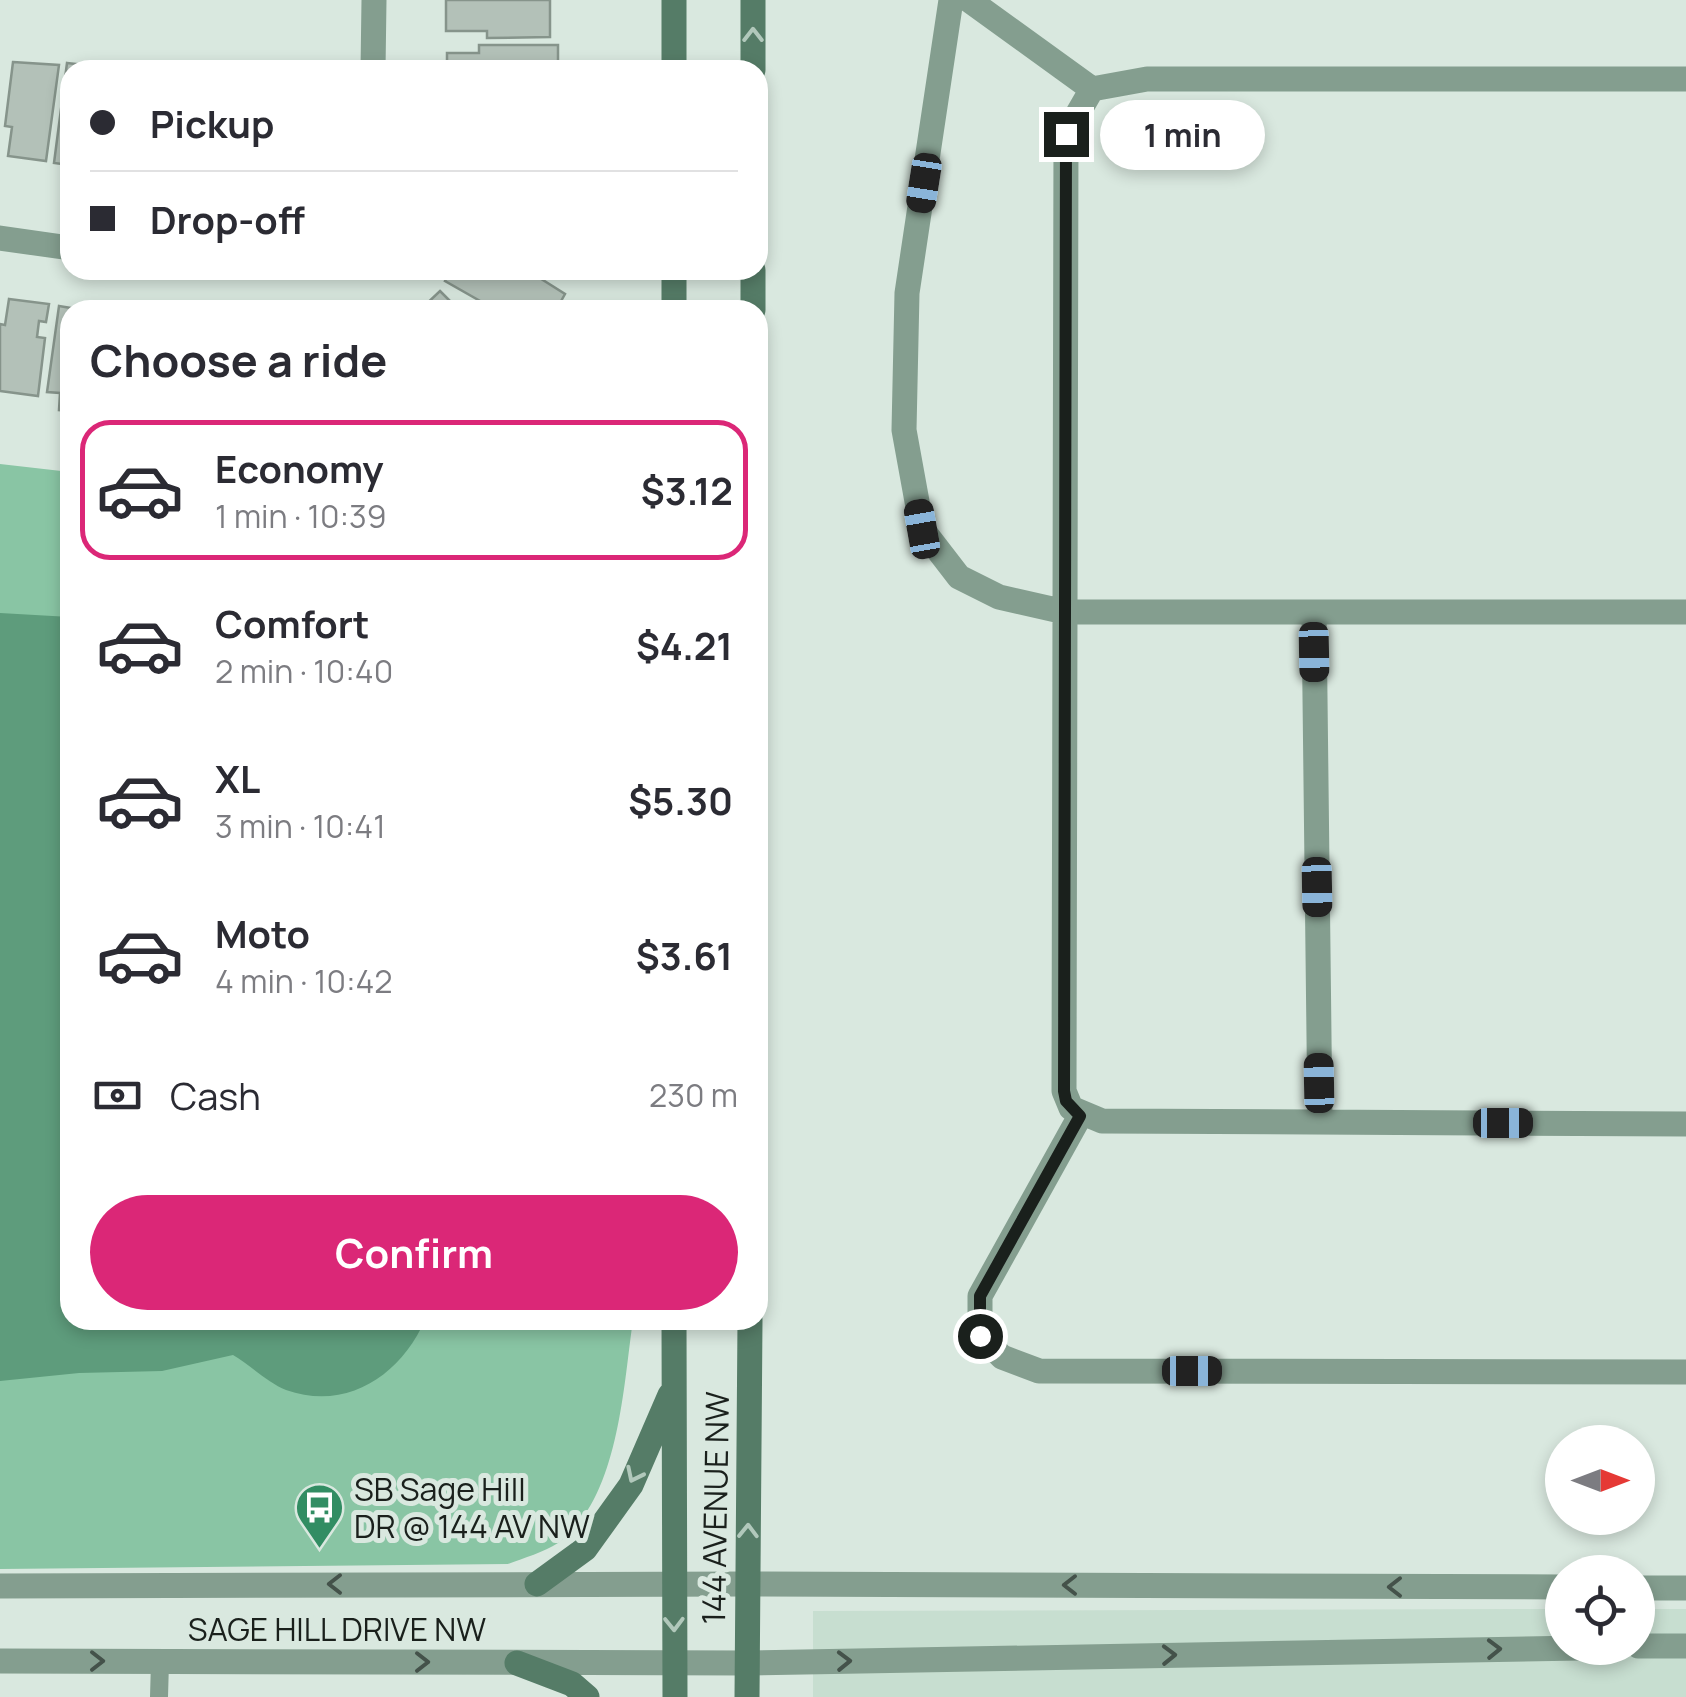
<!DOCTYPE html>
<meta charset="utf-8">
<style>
body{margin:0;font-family:Manrope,sans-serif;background:#f2f2f3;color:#2b2b33;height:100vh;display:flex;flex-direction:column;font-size:38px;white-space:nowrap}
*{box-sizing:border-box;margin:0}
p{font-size:32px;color:#7c7c81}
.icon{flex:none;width:55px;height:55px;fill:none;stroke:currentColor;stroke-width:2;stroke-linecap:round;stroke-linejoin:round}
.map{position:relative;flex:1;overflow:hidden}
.sheet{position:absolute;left:60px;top:300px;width:708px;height:1030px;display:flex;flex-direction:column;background:#fff;border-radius:30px;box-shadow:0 5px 15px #0003}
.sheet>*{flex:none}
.banner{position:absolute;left:60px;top:60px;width:708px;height:220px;border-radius:30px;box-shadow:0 5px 15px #0003;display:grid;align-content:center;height:220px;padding:0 30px;background:#fff}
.needle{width:65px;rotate:90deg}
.fabs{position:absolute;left:1545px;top:1425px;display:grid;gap:20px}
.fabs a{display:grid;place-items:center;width:110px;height:110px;border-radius:50%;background:#fff;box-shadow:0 5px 15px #0003;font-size:50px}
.end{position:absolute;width:45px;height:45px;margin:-22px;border:12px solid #1a201c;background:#fff;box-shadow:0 0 0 5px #fff}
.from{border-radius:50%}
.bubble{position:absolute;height:70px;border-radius:35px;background:#fff;box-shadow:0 5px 15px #0003;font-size:32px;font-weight:700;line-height:70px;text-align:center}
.car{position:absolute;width:30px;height:60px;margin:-30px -15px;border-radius:12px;box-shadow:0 0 8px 2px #0007;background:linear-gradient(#222 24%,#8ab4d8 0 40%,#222 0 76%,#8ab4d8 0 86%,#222 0)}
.banner b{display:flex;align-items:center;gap:35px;height:95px;font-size:38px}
.banner b+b{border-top:2px solid #e1e1e2}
.banner i{width:25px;height:25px;background:#2b2b33}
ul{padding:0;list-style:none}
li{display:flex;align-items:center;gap:30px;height:140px;margin:0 20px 15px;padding:0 10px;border:5px solid transparent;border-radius:30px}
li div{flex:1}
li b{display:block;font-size:38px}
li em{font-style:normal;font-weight:700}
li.current{border-color:#db2777}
li>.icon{width:90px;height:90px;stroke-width:1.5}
h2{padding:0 30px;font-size:45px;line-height:120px}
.pay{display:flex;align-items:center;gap:25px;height:110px;padding:0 30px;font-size:38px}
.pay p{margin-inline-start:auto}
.action{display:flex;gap:20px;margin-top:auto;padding:20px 30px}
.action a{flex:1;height:115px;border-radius:60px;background:#db2777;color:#fff;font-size:40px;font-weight:700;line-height:115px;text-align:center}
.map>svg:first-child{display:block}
.built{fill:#c7ded0}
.green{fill:#89c5a4}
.water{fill:#5e9c7c}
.building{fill:#b3c1b8;stroke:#86948b;stroke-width:2.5}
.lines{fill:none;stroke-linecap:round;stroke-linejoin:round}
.service{stroke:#849e8f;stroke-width:18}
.minor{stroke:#849e8f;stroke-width:25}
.tertiary{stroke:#849e8f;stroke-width:25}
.secondary{stroke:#557c67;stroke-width:25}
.oneway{stroke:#b1c8bb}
.oneway2{stroke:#44524a}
.route{stroke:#1a201c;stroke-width:12}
.labels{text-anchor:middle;stroke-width:10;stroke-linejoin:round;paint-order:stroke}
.poi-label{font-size:32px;fill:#1a201c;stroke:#d9e8df;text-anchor:start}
.street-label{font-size:32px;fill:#1a201c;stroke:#d9e8df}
</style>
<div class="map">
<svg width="1686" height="1697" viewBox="0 0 1686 1697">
<rect width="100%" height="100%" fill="#d9e8df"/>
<path class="built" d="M1562,1609V1648H1638V1609H1686V1697H813V1611Z"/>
<path class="green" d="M0,464L70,472V1320H633C623,1388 619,1499 558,1543C544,1552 524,1558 508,1564L0,1569Z"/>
<path class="water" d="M0,613L70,617V1320H425C401,1374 348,1412 286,1390C268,1383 250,1365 233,1355L162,1371L79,1373L0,1381Z"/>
<path class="building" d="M446,0H550V37L487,38V31H446Z
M479,45H558V70H447V53H479Z
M13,62L59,65L46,161L8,156L12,127L5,126Z
M67,63L94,66L70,70V165L54,163Z
M451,270H527L565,294L556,310H496L445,281Z
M440,291L459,310H420Z
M9,299L49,304L46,322L39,321L37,337L45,338L38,396L0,391V324L5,325Z
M59,306L83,310H70V411L59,410L60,393L47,392Z"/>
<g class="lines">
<path class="service" d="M159,1697L160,1662"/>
<path class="minor" d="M951,0L907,293L904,430L922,529L959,577L999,597L1065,612H1686
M969,0L1092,89
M373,70L374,0
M1686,79H1147L1092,89L1066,134L1064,1091L1071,1108L1102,1121L1686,1124
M0,238L70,248
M1314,612L1320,1122
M1080,1116L980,1296V1335L1002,1357L1039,1371L1686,1372
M748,1584L1562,1587
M1638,1588H1686
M1638,1646H1686
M747,1663L1581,1648"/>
<path class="tertiary" d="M0,1586L748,1584
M0,1661L747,1663"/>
<path class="secondary" d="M753,0V70
M674,70V0
M753,270V310
M674,310V270
M674,1320L675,1697
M537,1584L585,1549L631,1485L670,1395
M517,1663L572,1684L587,1697
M747,1697L750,1320"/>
</g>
<defs><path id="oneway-chevron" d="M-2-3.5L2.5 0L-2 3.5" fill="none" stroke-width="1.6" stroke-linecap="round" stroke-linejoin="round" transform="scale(2.5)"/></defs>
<g class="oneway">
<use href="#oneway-chevron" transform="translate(753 35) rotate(-90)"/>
<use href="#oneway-chevron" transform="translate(634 1475) rotate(116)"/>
<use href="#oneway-chevron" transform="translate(748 1531) rotate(-89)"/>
<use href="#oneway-chevron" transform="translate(674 1624) rotate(89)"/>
</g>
<g class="oneway2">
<use href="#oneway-chevron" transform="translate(335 1584) rotate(180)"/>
<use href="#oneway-chevron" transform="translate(1070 1585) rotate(-180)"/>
<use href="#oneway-chevron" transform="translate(1395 1587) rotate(-180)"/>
<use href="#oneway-chevron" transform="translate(1494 1649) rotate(-1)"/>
<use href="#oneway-chevron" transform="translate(1169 1655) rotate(-1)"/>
<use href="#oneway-chevron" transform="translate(97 1661)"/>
<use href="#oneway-chevron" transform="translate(844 1661) rotate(-1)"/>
<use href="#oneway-chevron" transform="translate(422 1662)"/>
</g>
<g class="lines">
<path class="route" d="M980,1336V1296L1080,1116L1066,1101L1064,1091L1066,134"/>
</g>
<defs>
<symbol id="bus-pin" viewBox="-11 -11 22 30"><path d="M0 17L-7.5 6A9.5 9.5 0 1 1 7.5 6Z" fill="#328d63" stroke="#d9e8df"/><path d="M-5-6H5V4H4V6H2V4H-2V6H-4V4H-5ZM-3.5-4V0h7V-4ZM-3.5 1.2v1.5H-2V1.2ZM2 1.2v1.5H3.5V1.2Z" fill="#fff"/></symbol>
</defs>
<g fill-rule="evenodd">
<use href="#bus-pin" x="292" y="1480" width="55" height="75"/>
</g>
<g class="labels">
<g class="poi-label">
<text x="354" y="1501">SB Sage Hill<tspan x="354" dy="37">DR @ 144 AV NW</tspan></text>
</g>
<g class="street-label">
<text transform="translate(716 1508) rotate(-89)" y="11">144 AVENUE NW</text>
<text x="337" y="1641">SAGE HILL DRIVE NW</text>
</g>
</g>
</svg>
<div class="fabs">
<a><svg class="needle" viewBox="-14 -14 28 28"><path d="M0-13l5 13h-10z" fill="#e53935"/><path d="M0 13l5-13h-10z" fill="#7c7c81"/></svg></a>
<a><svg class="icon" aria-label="locate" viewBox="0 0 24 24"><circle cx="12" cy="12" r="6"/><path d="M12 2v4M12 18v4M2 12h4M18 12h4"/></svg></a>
</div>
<i class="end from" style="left:980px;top:1336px"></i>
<i class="end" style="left:1066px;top:134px"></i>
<div class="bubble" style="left:1100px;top:100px;width:165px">1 min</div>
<i class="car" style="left:924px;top:183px;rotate:189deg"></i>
<i class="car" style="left:922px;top:529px;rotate:350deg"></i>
<i class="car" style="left:1314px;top:652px;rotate:179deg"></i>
<i class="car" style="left:1317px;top:887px;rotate:179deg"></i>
<i class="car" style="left:1319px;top:1083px;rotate:359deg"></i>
<i class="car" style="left:1503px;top:1123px;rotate:90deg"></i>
<i class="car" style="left:1192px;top:1371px;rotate:90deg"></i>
<div class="banner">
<b><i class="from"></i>Pickup</b>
<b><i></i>Drop-off</b>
</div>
<section class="sheet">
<h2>Choose a ride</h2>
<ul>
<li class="current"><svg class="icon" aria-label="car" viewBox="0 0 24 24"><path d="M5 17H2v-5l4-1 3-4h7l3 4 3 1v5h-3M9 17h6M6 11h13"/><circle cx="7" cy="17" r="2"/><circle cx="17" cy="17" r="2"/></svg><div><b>Economy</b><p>1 min · 10:39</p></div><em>$3.12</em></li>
<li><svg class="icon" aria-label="car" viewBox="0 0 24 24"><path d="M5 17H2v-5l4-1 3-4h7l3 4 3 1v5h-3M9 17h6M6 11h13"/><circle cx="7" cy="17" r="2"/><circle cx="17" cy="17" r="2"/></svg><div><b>Comfort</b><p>2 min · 10:40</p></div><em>$4.21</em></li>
<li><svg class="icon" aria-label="car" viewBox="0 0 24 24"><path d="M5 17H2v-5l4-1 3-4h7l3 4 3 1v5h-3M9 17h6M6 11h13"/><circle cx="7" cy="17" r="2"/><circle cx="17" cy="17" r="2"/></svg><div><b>XL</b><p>3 min · 10:41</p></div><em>$5.30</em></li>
<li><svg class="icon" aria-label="car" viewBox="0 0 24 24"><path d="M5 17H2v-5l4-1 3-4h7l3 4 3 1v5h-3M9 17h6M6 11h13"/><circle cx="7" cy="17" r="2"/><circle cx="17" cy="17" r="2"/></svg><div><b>Moto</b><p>4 min · 10:42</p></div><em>$3.61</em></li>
</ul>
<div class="pay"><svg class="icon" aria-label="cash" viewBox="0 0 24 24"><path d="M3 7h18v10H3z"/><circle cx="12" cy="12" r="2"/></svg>Cash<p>230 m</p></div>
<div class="action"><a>Confirm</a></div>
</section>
</div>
